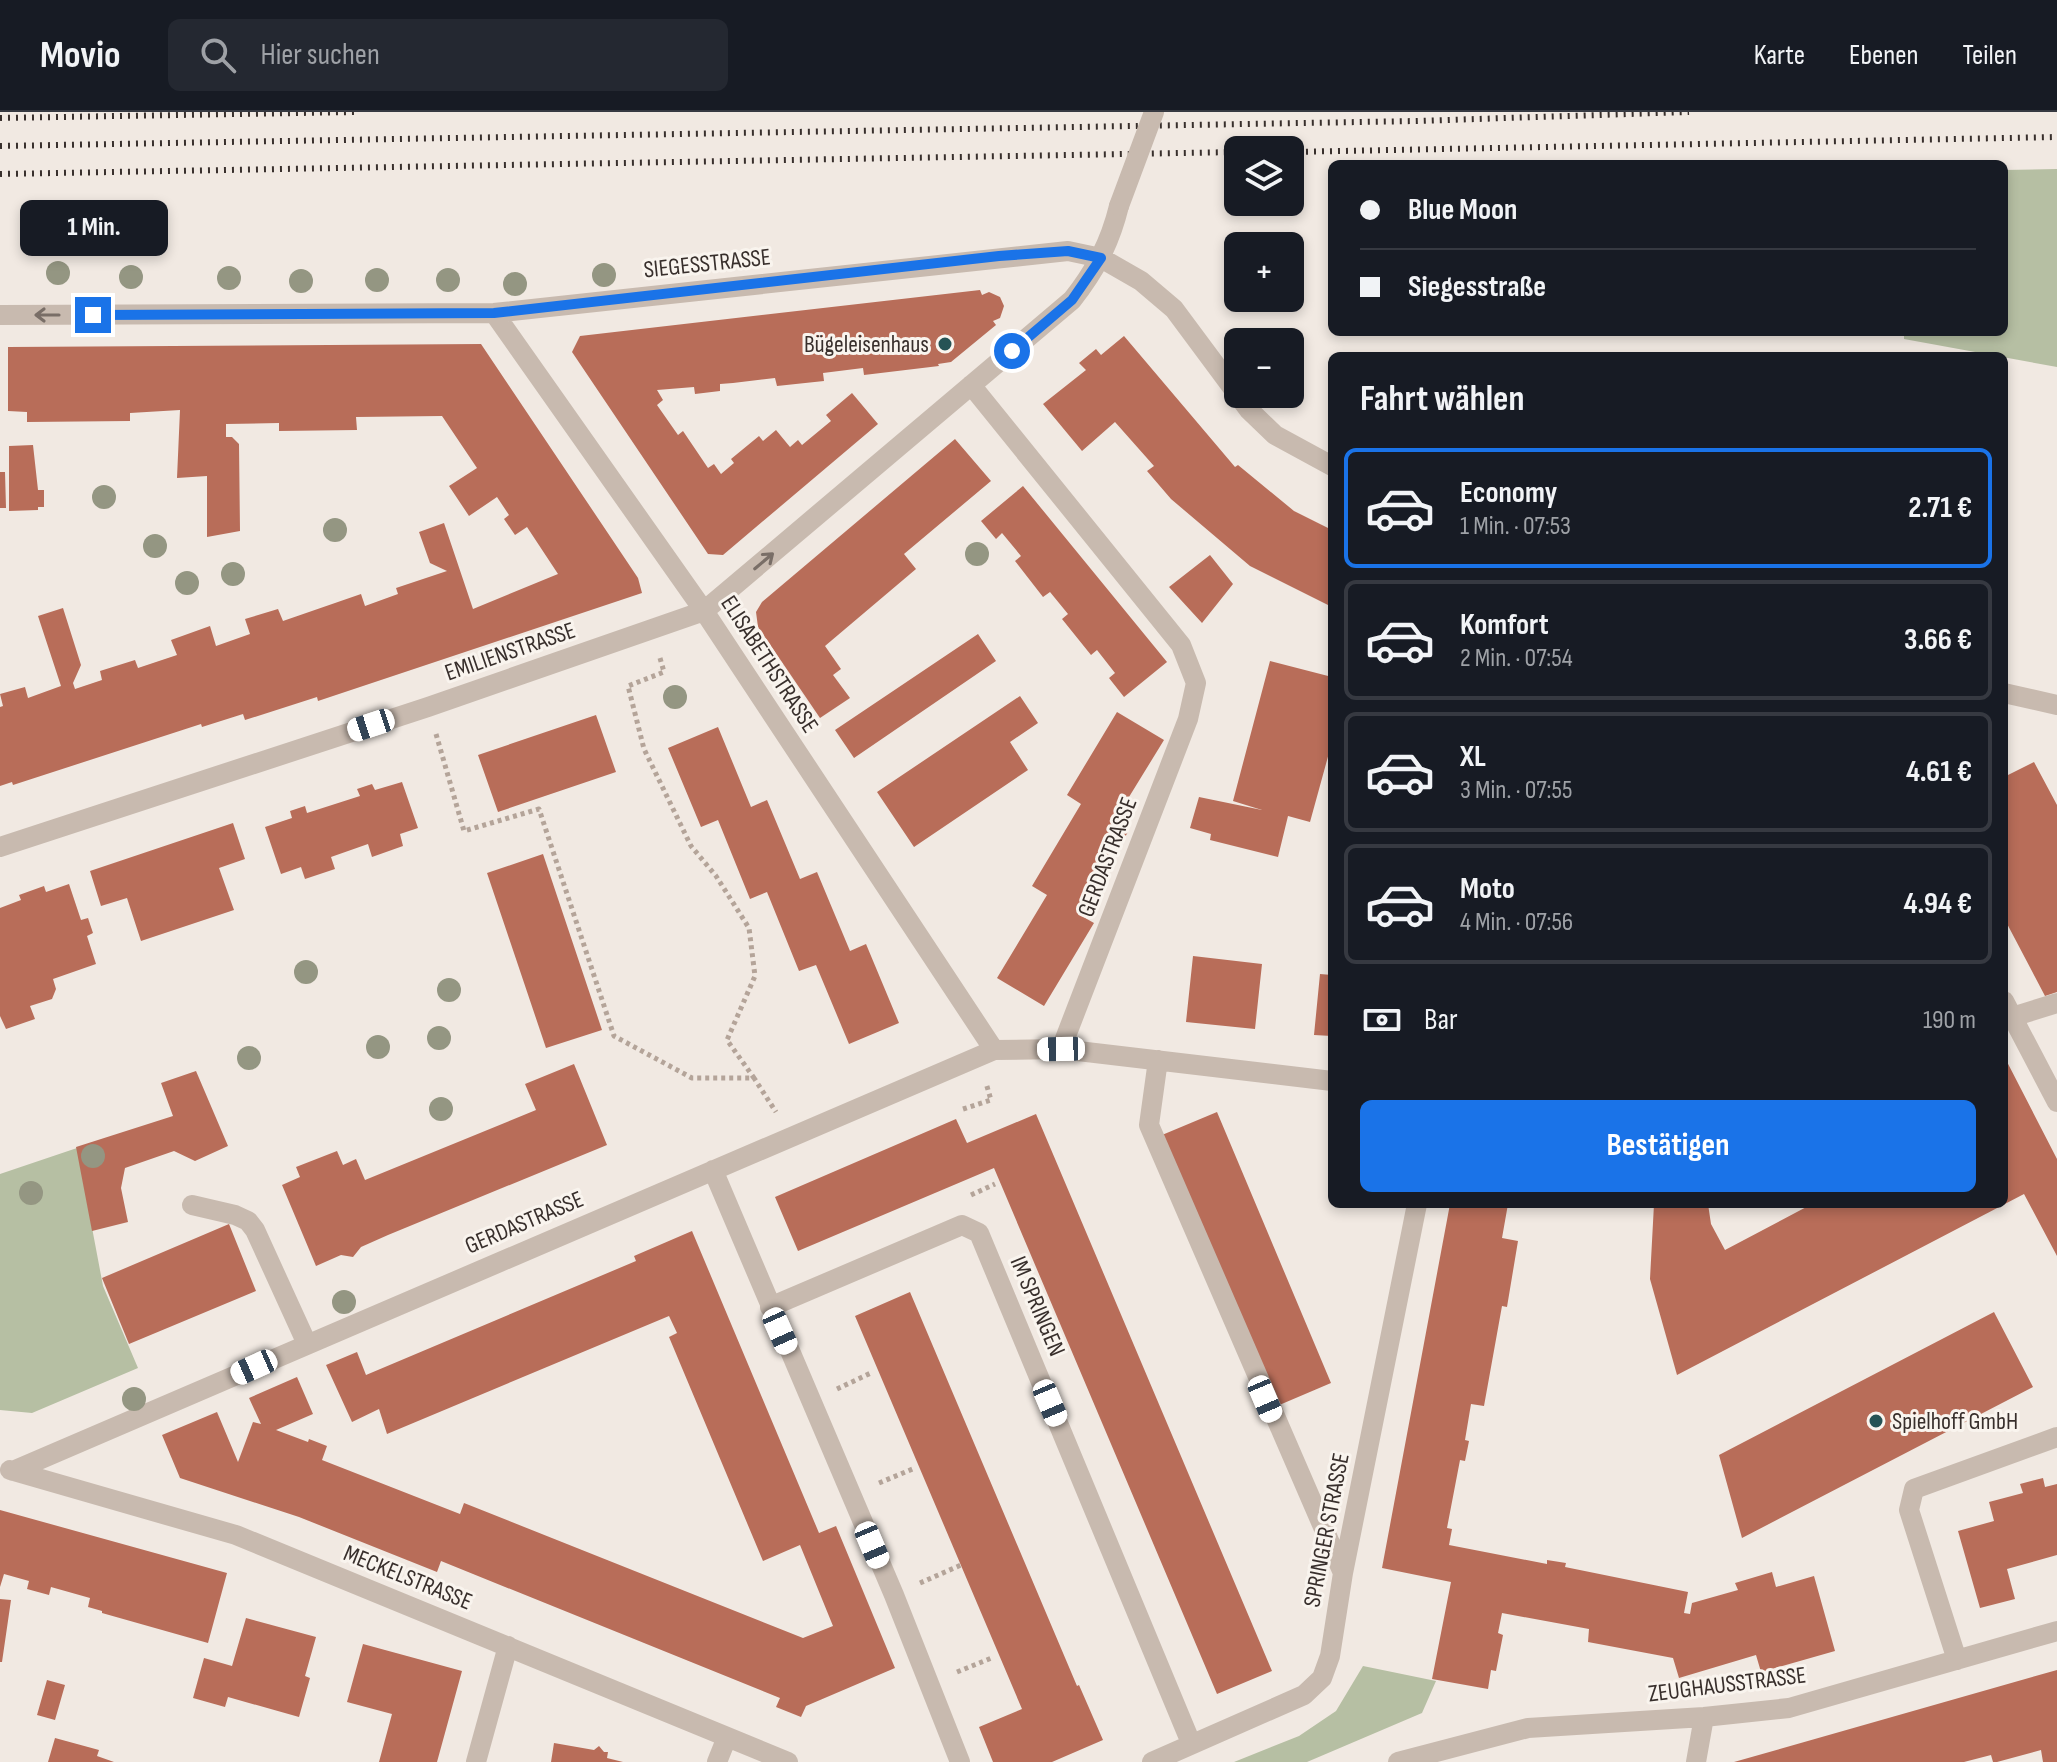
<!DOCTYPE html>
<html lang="de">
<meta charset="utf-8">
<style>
body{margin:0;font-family:"Sofia Sans Condensed",sans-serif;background:#242831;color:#f1f3f6;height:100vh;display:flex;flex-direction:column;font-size:30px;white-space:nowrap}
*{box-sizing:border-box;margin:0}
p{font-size:26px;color:#9ea1a6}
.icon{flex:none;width:44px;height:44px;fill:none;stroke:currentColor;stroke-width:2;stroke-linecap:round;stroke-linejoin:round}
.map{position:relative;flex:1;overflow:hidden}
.details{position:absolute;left:1328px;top:240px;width:680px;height:856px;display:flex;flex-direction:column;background:#171b24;border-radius:12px;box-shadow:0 4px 12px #0003}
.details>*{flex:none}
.hud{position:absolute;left:1328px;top:48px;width:680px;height:176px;border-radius:12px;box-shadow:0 4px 12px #0003;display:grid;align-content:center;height:176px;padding:0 32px;background:#171b24}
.tools{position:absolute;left:1224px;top:24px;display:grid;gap:16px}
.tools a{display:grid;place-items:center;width:80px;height:80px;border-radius:12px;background:#171b24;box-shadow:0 4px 12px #0003;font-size:40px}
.end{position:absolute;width:36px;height:36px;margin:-18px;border:10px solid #1a73e8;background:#fff;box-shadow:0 0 0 4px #fff}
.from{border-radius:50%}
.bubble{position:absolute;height:56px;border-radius:12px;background:#171b24;box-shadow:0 4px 12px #0003;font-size:26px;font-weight:700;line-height:56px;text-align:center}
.car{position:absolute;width:24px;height:48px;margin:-24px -12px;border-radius:10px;box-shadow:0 0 6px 2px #0007;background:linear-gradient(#fff 24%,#345 0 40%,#fff 0 76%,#345 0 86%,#fff 0)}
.hud b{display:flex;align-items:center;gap:28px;height:76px;font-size:30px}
.hud b+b{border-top:2px solid #363941}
.hud i{width:20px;height:20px;background:#f1f3f6}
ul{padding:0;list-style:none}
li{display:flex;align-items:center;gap:24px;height:120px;margin:0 16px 12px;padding:0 16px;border:4px solid #363941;border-radius:12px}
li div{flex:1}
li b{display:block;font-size:30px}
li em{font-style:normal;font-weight:700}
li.active{border-color:#1a73e8}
li>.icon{width:72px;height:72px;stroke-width:1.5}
h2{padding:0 32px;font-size:36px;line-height:96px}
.pay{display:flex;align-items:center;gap:20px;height:88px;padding:0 32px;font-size:30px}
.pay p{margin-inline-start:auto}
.action{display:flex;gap:16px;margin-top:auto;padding:16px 32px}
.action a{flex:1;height:92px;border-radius:12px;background:#1a73e8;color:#fff;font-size:32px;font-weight:700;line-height:92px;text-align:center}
header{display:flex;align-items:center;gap:48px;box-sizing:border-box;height:112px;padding:0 40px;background:#171b24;border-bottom:2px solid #363941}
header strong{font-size:38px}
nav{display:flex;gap:44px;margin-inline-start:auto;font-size:28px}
.search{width:560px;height:72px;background:#242831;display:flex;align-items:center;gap:20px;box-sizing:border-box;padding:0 28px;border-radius:12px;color:#9ea1a6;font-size:30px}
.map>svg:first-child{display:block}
.green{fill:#b6bfa3}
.building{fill:#b86d59}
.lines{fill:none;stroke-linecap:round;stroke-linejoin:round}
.path{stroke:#b4a499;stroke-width:5;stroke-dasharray:4 4;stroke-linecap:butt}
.minor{stroke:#c8baaf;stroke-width:20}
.rail{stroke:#382f2c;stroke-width:6;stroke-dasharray:2 6;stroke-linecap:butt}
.minor-bridge{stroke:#c8baaf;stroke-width:20}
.tree{fill:#949682}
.oneway{stroke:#796e67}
.route{stroke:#1a73e8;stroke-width:10}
.poi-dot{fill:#265355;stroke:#f9f4ee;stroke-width:3}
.labels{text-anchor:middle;stroke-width:6;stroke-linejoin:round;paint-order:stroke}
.street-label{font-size:24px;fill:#382f2c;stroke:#f9f4ee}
.poi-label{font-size:24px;fill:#382f2c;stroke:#f9f4ee;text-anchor:end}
</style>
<header>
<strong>Movio</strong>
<div class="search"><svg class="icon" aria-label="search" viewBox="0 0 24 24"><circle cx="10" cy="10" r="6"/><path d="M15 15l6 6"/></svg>Hier suchen</div>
<nav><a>Karte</a><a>Ebenen</a><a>Teilen</a></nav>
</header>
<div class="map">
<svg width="2057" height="1650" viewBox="0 0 2057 1650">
<rect width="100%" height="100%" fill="#f1e9e2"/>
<path class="green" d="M2057,57V255L1904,227V220H2004V58Z
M77,1036L103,1174L138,1256L32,1301L0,1298V1062Z
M1363,1554L1436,1569L1422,1601L1307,1650H1234L1299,1624L1336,1599Z"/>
<path class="building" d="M980,178L982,183L989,180L1000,185L1004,194L1000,206L993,209L996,213L951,250L938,252L939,254L864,263L863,256L823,261L824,269L777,274L775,266L733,271L720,272V279L695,282L694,275L657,278L663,288L657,293L678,323L683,319L708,356L714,352L721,362L734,351L731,347L759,324L763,329L776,318L790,335L798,328L802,333L831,309L826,303L852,281L878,312L723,443L708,442L572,240L580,224Z
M1124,224L1235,355L1238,353L1294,399L1332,418V495L1250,454L1171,387L1147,359L1154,354L1115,310L1082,339L1043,292L1086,258L1079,251L1096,237L1101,243Z
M481,232L638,466L642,481L318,589L317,585L245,608L243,602L202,615L201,612L13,673L12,670L0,674V595L3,594L0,582L25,575L28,586L61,574L38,504L63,496L81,553L73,571L75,577L102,568L100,559L135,548L138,556L177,543L171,528L210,514L216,534L250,522L245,507L278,497L283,509L361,482L365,494L398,482L396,476L447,459L430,451L419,420L444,411L473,497L558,462L527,415L515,423L504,407L509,403L497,385L469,404L449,374L477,356L442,304L356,305L357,318L279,319V311L226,312V325H232L239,332L240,419L207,425V364L177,366L180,298L130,301V309L27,310V300L8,299V235Z
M955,327L991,369L904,442L916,457L825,534L841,557L833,563L850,586L820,606L758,515L756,500L762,490Z
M33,333L38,378H44V395H38V398L9,399V334Z
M0,360H5L6,396H0Z
M1023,374L1167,550L1124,585L1109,566L1115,561L1097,538L1091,543L1062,507L1068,502L1050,480L1043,485L1015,449L1021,444L1002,421L996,427L981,409Z
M1210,443L1233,472L1202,511L1169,475Z
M978,522L996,549L854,646L835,618Z
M1270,549L1332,565V630L1310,710L1288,704L1278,745L1210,728L1211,722L1190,716L1199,685L1262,698L1233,689Z
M1020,584L1038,611L1010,630L1028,658L914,735L877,680Z
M1117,600L1164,628L1113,711L1128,720L1078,802L1094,811L1044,894L997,866L1047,783L1032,774L1081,692L1067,683Z
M596,603L616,660L498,700L478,643Z
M718,615L751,695L767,688L800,767L817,760L850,839L866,832L899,911L849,932L816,853L799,859L767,780L750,787L718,708L701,715L668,636Z
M2034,650L2057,693V880L2045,884L2004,806V665Z
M402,670L418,716L400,722L403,734L372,745L368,732L331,745L335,757L305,767L301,755L281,762L265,715L292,706L290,699L305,694L307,701L360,684L357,677L372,672L375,678Z
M233,711L245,747L219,756L234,798L141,829L127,786L101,794L90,759Z
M543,742L602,918L546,936L487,761Z
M69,772L81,808L88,806L93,821L87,824L96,852L53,867L56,877L52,887L30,894L35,907L6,917L0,904V796L21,788L19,783L44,774L46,780Z
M1193,844L1262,852L1255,917L1186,910Z
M1320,862L1332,863V924L1314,923Z
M2004,944L2057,1047V1144L2024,1082L1677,1263L1650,1167L1654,1092H1708L1711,1112L1725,1138L1812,1092H2004Z
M574,952L607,1033L388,1123L361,1135L353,1145L341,1143L316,1154L282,1073L300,1065L296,1055L337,1039L343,1053L356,1047L365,1068L536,998L525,972Z
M196,959L228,1034L195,1049L174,1039L125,1056L121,1076L128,1110L92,1119L76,1035L173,1004L161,971Z
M1217,1000L1331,1271L1277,1294L1162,1023Z
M1036,1002L1272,1559L1217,1582L994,1056L798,1139L775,1085L956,1007L967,1031Z
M1450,1092H1508L1502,1126L1518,1129L1507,1195L1502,1194L1484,1294L1471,1292L1465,1328L1469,1329L1465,1349L1460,1348L1447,1416L1452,1417L1449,1433L1547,1452V1448L1566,1451L1565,1455L1688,1480L1684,1501L1690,1502L1692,1491L1738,1478L1735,1471L1772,1460L1776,1475L1814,1464L1835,1539L1761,1560L1756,1543L1679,1566L1673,1546L1588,1530L1589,1517L1502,1501L1498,1521L1503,1523L1496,1559L1491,1558L1488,1577L1432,1567L1451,1470L1382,1456Z
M229,1112L256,1179L129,1232L102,1166Z
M692,1119L819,1421L836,1414L895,1556L806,1594L801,1605L776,1595L780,1586L441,1449L437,1460L299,1405L180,1366L162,1323L217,1300L238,1350L253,1310L261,1312L249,1286L297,1265L313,1302L276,1318L308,1330L309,1327L327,1334L322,1348L460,1402L464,1391L803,1526L833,1514L800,1433L763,1449L669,1225L677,1221L669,1204L387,1322L379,1297L352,1310L326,1253L357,1240L366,1263L636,1149L634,1144Z
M910,1180L1077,1574L1079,1573L1103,1628L1052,1650H993L979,1615L1022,1597L855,1204Z
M1994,1200L2033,1275L1742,1426L1719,1343Z
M2043,1366L2045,1375L2057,1372V1443L2007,1457L2015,1487L1980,1496L1958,1419L1994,1409L1989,1390L2023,1381L2020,1372Z
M0,1398L227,1461L208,1531L102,1501V1499L88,1495L90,1486L51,1475L49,1483L27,1477L29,1469L4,1462L0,1475Z
M0,1487L11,1488L2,1550H0Z
M246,1506L316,1525L305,1564L310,1566L299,1605L228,1585L225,1595L193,1586L204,1546L232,1554Z
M363,1532L462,1559L437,1650H379L392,1602L347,1590Z
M2057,1558V1650H2043L2041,1638L1997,1650H1993L1991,1643L1964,1650H1734Z
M47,1568L65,1573L55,1608L37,1603Z
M55,1626L99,1638L97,1644L114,1650H48Z
M554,1631L594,1638L599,1634L604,1640H608L607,1646L623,1650H551Z"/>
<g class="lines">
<path class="path" d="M660,546L664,560L628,574L644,637L691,734L716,764L749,816L755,864L727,928L754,966
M436,622L464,719L539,697L614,924L692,966H754L776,1000
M963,997L991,988L986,971
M971,1083L995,1072
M837,1277L873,1260
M879,1371L915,1356
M920,1471L961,1453
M957,1560L994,1545"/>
<path class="minor" d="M494,201L704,499L994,938
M0,203L494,201L1068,139L1101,146L1141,169L1174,197L1249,298L1275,323L1332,354
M971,273L1181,533L1196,571L1188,607L1061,937
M2004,581L2057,593
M0,735L428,595L704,499L1072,188C1095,159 1110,131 1119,94
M2004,889L2057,990
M2012,905L2057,891
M1158,948L1149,1013L1343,1461
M713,1058L894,1483L960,1650
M192,1093L235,1103L248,1109L255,1118L307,1232
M770,1195L962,1113L979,1121L1191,1631
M10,1358L236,1423L788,1650
M13,1359L994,938L1061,937L1332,969
M1957,1548L1909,1398L1914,1377L2057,1325
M476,1650L508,1534
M717,1650L727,1625
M1152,1650L1304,1583L1322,1566L1330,1544L1343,1461L1417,1092
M1398,1650L1528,1616L1704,1605L1789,1596L2057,1519
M1696,1650L1704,1605"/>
<path class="rail" d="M0,6L357,0
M0,34L1416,9L1689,0
M1290,40L2057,25
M0,62L1238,40"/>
<path class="minor-bridge" d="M1119,94L1154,0"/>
</g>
<g class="tree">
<circle cx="58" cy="161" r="12"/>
<circle cx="604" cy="163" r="12"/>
<circle cx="131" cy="165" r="12"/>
<circle cx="229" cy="166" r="12"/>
<circle cx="377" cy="168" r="12"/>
<circle cx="448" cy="168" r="12"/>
<circle cx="301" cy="169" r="12"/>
<circle cx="515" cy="172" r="12"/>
<circle cx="104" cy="385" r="12"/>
<circle cx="335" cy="418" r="12"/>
<circle cx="155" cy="434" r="12"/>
<circle cx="977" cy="442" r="12"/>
<circle cx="233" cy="462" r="12"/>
<circle cx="187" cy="471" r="12"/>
<circle cx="675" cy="585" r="12"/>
<circle cx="306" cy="860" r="12"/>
<circle cx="449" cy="878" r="12"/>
<circle cx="439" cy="926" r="12"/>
<circle cx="378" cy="935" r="12"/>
<circle cx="249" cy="946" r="12"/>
<circle cx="441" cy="997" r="12"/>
<circle cx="93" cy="1044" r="12"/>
<circle cx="31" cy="1081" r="12"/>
<circle cx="344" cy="1190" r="12"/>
<circle cx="134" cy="1287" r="12"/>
</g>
<defs><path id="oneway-shaft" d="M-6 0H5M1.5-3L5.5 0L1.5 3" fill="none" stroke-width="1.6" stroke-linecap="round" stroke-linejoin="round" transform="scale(2)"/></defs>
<g class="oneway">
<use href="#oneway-shaft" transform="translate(47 203) rotate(180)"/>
<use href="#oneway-shaft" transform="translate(764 449) rotate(-40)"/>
</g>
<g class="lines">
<path class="route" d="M93,203L494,201L999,144L1068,139L1101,146L1072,188L1012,239"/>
</g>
<g class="poi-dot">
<circle cx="945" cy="232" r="8"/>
<circle cx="1876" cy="1309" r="8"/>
</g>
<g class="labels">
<g class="street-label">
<text transform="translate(707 151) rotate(-6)" y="8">SIEGESSTRASSE</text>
<text transform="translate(510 539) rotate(-19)" y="8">EMILIENSTRASSE</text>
<text transform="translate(770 552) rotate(57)" y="8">ELISABETHSTRASSE</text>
<text transform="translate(1107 745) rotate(-69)" y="8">GERDASTRASSE</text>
<text transform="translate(524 1110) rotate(-23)" y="8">GERDASTRASSE</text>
<text transform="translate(1038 1194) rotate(67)" y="8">IM SPRINGEN</text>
<text transform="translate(1326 1418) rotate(-79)" y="8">SPRINGER STRASSE</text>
<text transform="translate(408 1465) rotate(22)" y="8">MECKELSTRASSE</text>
<text transform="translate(1727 1572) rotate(-7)" y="8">ZEUGHAUSSTRASSE</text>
</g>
<g class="poi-label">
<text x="929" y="240">Bügeleisenhaus</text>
<text x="1892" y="1317" text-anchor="start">Spielhoff GmbH</text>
</g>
</g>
</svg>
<div class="tools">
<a><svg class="icon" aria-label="layers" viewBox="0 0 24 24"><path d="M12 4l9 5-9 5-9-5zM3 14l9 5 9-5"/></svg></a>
<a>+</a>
<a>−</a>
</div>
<i class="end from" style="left:1012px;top:239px"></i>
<i class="end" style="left:93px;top:203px"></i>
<div class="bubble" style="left:20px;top:88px;width:148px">1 Min.</div>
<i class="car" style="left:371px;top:613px;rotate:252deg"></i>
<i class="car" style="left:1061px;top:937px;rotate:269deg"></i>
<i class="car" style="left:780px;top:1219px;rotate:156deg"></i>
<i class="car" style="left:254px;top:1255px;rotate:246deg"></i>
<i class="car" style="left:1265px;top:1287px;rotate:157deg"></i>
<i class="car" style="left:1050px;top:1291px;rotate:157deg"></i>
<i class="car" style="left:872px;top:1433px;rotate:157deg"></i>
<div class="hud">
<b><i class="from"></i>Blue Moon</b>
<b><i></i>Siegesstraße</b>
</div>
<section class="details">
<h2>Fahrt wählen</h2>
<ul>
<li class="active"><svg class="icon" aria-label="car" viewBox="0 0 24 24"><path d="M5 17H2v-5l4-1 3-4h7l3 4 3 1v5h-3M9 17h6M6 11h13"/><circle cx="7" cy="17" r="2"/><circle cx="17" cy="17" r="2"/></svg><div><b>Economy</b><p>1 Min. · 07:53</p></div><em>2.71 €</em></li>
<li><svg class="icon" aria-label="car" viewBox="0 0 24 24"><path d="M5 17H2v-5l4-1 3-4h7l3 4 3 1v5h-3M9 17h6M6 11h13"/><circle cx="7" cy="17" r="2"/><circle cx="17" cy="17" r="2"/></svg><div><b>Komfort</b><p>2 Min. · 07:54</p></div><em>3.66 €</em></li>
<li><svg class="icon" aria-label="car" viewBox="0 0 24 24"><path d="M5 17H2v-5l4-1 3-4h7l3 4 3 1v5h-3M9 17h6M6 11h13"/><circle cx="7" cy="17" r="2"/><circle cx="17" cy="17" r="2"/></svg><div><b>XL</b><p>3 Min. · 07:55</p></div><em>4.61 €</em></li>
<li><svg class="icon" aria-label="car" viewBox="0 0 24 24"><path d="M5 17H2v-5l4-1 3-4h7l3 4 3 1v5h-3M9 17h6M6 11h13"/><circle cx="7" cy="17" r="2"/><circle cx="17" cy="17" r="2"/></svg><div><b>Moto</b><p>4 Min. · 07:56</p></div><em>4.94 €</em></li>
</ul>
<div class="pay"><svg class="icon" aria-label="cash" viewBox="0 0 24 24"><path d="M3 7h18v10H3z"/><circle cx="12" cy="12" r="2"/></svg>Bar<p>190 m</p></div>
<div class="action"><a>Bestätigen</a></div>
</section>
</div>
